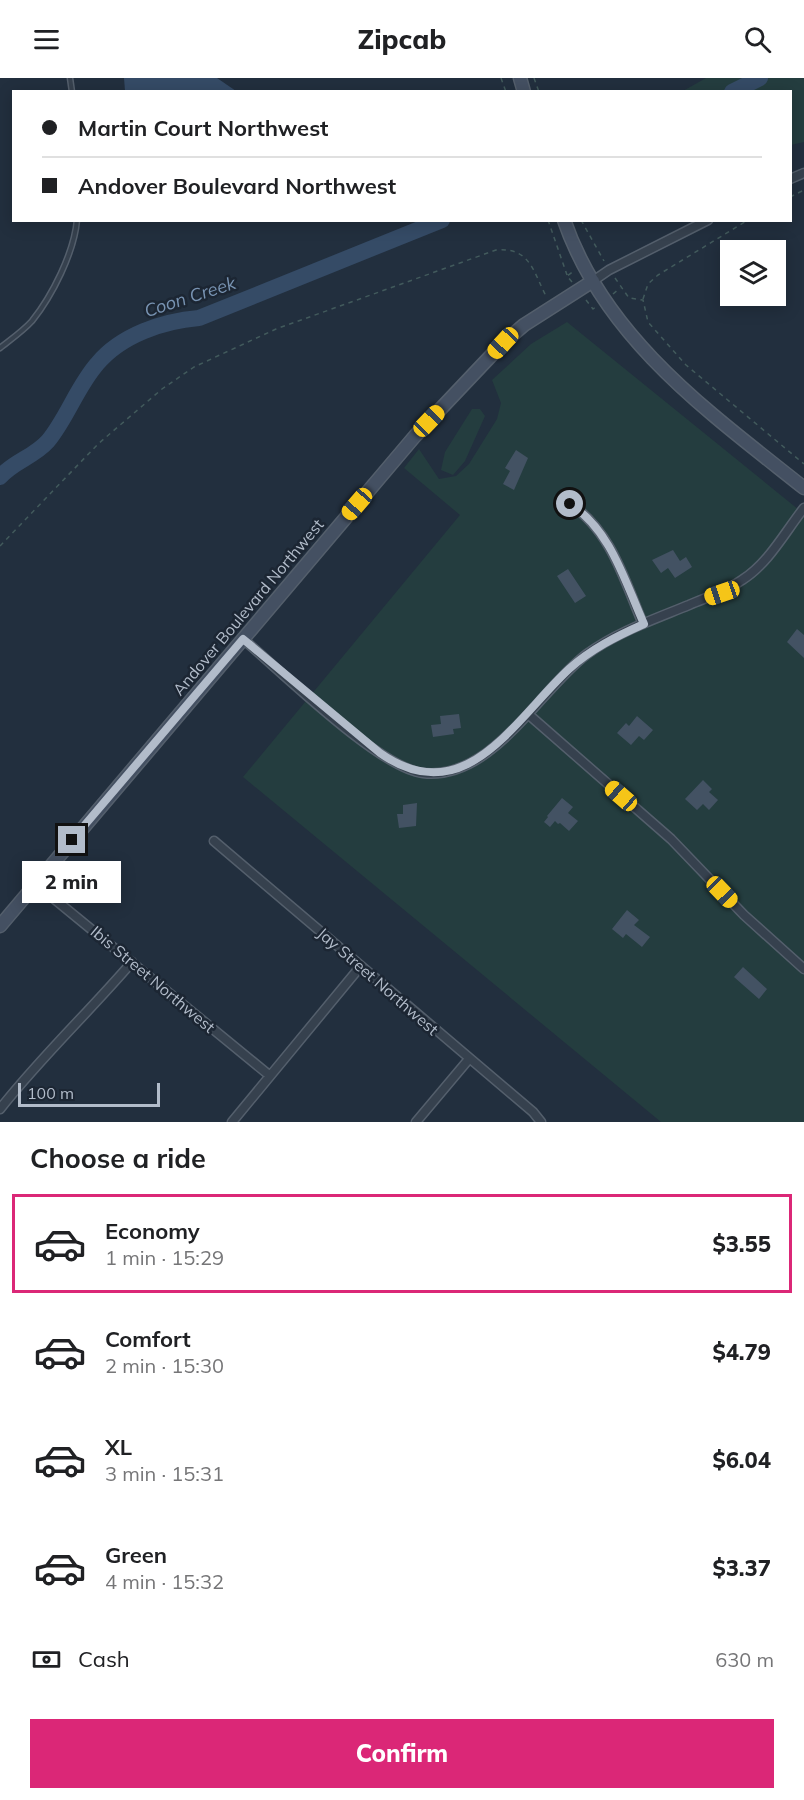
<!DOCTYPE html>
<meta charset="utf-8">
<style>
body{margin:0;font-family:Mulish,sans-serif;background:#f2f2f2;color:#202124;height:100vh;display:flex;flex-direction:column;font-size:22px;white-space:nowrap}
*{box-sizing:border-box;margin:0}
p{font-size:20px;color:#757577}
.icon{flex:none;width:33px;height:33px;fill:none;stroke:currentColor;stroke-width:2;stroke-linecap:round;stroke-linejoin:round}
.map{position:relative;height:1044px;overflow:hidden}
.sheet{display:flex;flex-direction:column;background:#fff;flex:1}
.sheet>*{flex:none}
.top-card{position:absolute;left:12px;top:12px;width:780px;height:132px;border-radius:0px;box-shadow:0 3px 15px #0003;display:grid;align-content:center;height:132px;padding:0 30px;background:#fff}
.controls{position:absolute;left:720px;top:162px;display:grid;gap:12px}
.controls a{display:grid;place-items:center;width:66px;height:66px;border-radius:0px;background:#fff;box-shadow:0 3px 15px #0003;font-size:30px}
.scale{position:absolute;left:18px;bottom:15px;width:142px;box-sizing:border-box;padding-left:6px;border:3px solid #b2bcca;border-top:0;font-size:16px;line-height:21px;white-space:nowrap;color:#b2bcca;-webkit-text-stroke:4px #1c2633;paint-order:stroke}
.end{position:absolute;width:27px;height:27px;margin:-14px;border:8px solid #b2bcca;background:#111;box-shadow:0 0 0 3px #111}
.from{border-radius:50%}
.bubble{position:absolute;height:42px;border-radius:0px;background:#fff;box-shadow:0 3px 15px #0003;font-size:20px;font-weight:800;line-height:42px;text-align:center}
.car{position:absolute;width:18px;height:36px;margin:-18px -9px;border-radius:8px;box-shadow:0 0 4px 2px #0007;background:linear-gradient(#f5c518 24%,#345 0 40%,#f5c518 0 76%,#345 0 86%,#f5c518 0)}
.top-card b{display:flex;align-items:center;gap:21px;height:57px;font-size:22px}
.top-card b+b{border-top:2px solid #e0e0e0}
.top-card i{width:15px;height:15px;background:#202124}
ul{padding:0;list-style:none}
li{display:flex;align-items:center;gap:18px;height:99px;margin:0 12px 9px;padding:0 18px;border:3px solid transparent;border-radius:0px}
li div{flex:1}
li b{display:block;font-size:22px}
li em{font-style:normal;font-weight:800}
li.current{border-color:#db2777}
li>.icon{width:54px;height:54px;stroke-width:1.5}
h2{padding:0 30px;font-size:27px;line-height:72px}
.pay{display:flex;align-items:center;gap:15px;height:66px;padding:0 30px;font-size:22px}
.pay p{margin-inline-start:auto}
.action{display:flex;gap:12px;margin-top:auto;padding:12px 30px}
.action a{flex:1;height:69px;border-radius:0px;background:#db2777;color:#fff;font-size:24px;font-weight:800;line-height:69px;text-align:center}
header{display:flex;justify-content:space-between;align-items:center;height:78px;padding:0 30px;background:#fff;font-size:27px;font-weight:800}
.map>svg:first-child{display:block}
.green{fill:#243d3f}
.water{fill:#354b66}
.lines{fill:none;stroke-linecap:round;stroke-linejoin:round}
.river{stroke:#354b66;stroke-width:16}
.building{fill:#435263}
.lane-casing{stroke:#545f6c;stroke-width:7}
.street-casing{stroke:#545f6c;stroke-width:11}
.secondary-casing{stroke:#545f6c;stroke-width:15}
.path{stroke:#425a5c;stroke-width:1.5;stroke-dasharray:4.5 4.5;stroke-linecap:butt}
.lane{stroke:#36414e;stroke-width:4}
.street{stroke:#36414e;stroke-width:8}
.secondary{stroke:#445062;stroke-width:12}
.route{stroke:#b2bcca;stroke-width:8}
.labels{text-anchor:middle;stroke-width:5;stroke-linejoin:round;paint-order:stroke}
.street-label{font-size:16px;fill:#b2bcca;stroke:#1c2633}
.water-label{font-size:18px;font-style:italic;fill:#7893b2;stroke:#1c2633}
</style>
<header><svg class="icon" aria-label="menu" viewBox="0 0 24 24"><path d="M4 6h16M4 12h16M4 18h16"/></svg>Zipcab<svg class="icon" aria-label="search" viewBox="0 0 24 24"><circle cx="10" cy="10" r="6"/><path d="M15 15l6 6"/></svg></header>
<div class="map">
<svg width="804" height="1044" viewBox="0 0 804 1044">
<rect width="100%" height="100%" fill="#222f3e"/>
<path class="green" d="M706,0H804V64L791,67L790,14L683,13Z
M567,244L804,436V1044H661L243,699L460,437L404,390L419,371L439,401L456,398L469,386L497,341L501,325L492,302L531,266Z
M472,331H480L485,338L465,383L453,397L441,392L445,374Z"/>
<path class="water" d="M124,0H217L236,13H125Z"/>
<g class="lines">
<path class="river" d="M732,14L760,0
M0,399C14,383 34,379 48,363C67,340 77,309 97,286C121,257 163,243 199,240L442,142"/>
</g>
<path class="building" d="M516,372L528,380L514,412L503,406L510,393L505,390Z
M673,472L680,483L686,479L692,489L675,500L668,490L661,495L652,482Z
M568,491L586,518L575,525L557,498Z
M797,551L804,557V580L787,564Z
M459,636L461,650L453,651L454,656L433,659L431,647L441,646L440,638Z
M637,638L653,652L644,662L639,658L631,667L617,655L626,645L629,648Z
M703,702L712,711L709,714L718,722L709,732L703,726L697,732L685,721Z
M562,720L573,729L568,735L578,743L569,753L560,745L558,746L555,743L550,749L544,744L548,739L547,738Z
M417,725L416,748L399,750L397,736H403V727Z
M627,832L639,842L634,847L650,859L642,869L626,856L623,860L612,851Z
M743,889L767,911L759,921L734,899Z"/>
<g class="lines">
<defs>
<path id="lane" d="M70,0L72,14
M0,270C10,262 23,253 32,243C52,218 74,175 77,142"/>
<path id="street" d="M790,101L804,95
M593,203L609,192L708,142
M570,426C611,452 625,504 643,546
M243,561C281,593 379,690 423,695C492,703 539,612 587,576C617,554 655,541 689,527C707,519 725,514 742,502C768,486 785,454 804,430
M528,636L671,761L744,837L804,891
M214,763L533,1034L541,1044
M36,806L269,997
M0,1031C41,979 89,934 132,884
M232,1044L360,889
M416,1044L469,981"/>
<path id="secondary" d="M520,0L524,14
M564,142C605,261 710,335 804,410
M0,848L415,358L503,265L524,247L593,203"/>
</defs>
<use href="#lane" class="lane-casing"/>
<use href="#street" class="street-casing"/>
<use href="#secondary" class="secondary-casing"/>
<path class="path" d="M501,0L506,14
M534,0L539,14
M790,119L804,112
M548,142L567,197
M581,142L604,183
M615,200L629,220L643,222L648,244L686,287L804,386
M572,204L567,198L574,193
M613,216L620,210
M643,221L648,206L658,197L748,142
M586,222L593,231L597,228
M0,468L98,366L162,311L194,289L276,251L496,172C530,169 533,193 546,218"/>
<use href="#lane" class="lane"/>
<use href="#street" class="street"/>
<use href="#secondary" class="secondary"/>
</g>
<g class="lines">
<path class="route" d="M72,762L243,561L380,675C465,735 514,642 569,591C591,571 617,558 644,546C625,504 611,452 570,426"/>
</g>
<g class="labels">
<g class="street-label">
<text transform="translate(248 529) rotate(-50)" y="6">Andover Boulevard Northwest</text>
<text transform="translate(153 901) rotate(40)" y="6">Ibis Street Northwest</text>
<text transform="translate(378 903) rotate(41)" y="6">Jay Street Northwest</text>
</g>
<g class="water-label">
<text transform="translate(190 219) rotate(-18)" y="6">Coon Creek</text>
</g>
</g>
</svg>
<div class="controls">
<a><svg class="icon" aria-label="layers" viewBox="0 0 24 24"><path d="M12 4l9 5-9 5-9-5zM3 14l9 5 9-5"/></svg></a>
</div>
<div class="scale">100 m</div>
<i class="end from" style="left:570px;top:426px"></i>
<i class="end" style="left:72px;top:762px"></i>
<div class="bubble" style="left:22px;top:783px;width:99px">2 min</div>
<i class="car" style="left:503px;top:265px;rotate:223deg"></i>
<i class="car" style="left:429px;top:343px;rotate:44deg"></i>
<i class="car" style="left:357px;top:426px;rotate:221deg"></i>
<i class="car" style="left:722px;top:515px;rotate:251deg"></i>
<i class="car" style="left:621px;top:718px;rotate:311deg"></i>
<i class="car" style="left:722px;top:814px;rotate:136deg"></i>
<div class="top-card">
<b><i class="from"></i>Martin Court Northwest</b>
<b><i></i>Andover Boulevard Northwest</b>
</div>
</div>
<section class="sheet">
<h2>Choose a ride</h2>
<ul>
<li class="current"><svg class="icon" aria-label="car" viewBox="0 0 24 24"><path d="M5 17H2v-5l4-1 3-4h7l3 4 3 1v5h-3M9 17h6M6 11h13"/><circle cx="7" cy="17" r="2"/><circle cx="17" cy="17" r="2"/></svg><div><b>Economy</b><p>1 min · 15:29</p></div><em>$3.55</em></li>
<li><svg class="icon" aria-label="car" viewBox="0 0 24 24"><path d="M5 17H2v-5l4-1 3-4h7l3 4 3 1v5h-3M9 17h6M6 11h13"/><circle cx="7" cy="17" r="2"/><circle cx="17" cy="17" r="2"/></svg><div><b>Comfort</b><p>2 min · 15:30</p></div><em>$4.79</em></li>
<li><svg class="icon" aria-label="car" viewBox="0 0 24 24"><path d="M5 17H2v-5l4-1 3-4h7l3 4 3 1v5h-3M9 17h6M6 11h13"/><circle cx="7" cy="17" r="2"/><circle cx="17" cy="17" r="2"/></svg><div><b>XL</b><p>3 min · 15:31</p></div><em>$6.04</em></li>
<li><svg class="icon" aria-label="car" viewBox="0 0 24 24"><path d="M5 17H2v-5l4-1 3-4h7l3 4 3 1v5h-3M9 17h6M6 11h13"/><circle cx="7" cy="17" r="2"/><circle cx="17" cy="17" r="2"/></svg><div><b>Green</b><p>4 min · 15:32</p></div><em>$3.37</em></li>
</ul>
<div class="pay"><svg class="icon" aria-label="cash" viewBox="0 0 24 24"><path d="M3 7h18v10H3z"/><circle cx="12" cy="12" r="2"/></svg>Cash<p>630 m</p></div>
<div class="action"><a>Confirm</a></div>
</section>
